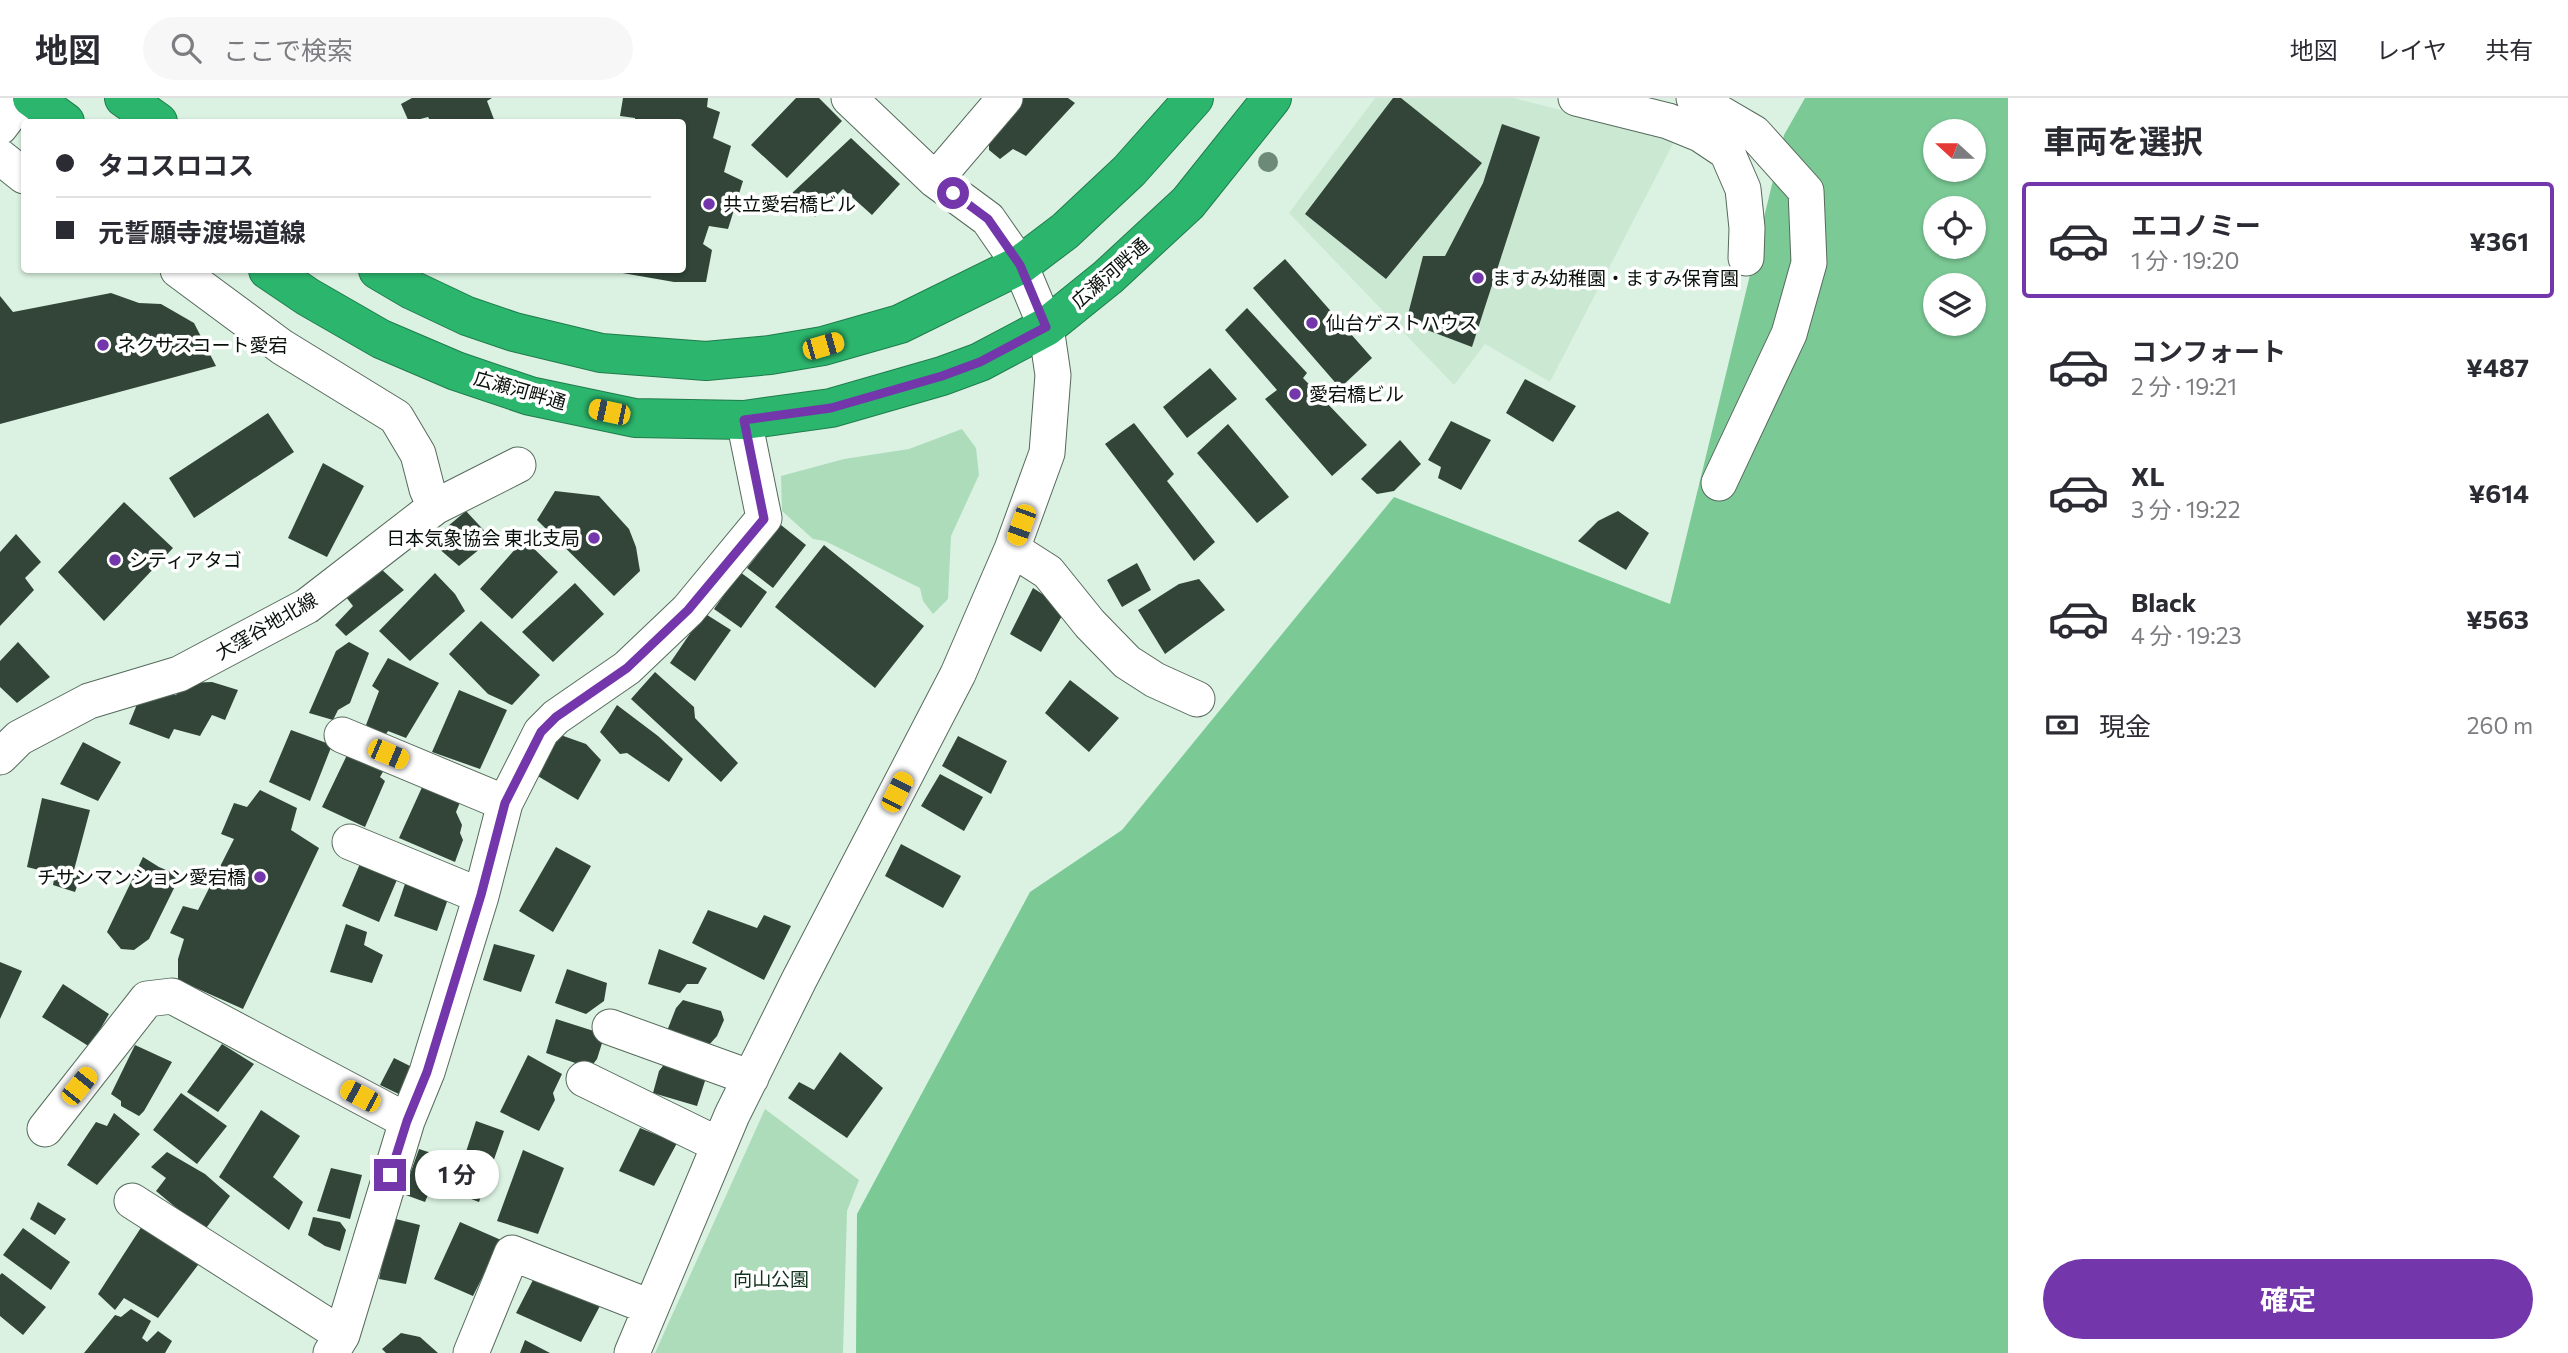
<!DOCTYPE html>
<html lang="ja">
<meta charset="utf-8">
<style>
body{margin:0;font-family:Commissioner,"Noto Sans JP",sans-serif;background:#f7f7f7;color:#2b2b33;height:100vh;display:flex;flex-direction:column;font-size:26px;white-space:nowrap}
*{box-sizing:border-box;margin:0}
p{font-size:23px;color:#7c7c81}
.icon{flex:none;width:38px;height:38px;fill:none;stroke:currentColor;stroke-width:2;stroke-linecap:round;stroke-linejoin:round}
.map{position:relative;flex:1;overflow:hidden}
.details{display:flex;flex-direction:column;background:#fff;width:560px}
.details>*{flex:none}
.top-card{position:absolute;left:21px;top:21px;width:665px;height:154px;border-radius:7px;box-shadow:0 2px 5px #0004;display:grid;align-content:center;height:154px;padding:0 35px;background:#fff}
.needle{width:46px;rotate:291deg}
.tools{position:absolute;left:1923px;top:21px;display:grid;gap:14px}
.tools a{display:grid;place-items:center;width:63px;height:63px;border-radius:50%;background:#fff;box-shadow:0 2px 5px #0004;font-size:35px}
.end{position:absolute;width:32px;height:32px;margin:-16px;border:9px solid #7436ab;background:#fff;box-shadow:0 0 0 4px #fff}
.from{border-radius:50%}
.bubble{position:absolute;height:49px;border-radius:24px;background:#fff;box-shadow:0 2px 5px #0004;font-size:23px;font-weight:700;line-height:49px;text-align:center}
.car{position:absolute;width:21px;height:42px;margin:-21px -10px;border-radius:9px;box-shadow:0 0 5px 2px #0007;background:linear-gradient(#f5c518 24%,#345 0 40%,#f5c518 0 76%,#345 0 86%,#f5c518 0)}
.top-card b{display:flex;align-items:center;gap:24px;height:66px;font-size:26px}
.top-card b+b{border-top:2px solid #e1e1e2}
.top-card i{width:18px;height:18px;background:#2b2b33}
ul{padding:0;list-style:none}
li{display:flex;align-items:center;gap:21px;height:116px;margin:0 14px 10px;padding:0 21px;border:4px solid transparent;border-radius:7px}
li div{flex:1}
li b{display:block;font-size:26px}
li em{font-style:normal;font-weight:700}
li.active{border-color:#7436ab}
li>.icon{width:63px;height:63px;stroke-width:1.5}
h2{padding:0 35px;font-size:32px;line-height:84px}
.pay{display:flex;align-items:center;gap:18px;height:77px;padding:0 35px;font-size:26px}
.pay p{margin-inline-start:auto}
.primary-button{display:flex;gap:14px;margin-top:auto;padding:14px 35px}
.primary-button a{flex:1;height:80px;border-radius:42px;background:#7436ab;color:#fff;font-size:28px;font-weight:700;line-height:80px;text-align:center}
header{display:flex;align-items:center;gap:42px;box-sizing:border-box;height:98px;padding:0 35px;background:#fff;border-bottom:2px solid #e1e1e2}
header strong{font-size:33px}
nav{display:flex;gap:38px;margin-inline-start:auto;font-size:24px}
.search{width:490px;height:63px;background:#f7f7f7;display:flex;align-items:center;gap:18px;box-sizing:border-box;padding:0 24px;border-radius:38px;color:#7c7c81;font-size:26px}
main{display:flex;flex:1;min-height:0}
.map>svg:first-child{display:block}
.built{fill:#cbe8d3}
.green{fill:#addcbb}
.forest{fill:#7bca96;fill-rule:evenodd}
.building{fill:#324538}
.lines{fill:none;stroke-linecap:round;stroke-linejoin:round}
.minor-casing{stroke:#566a5c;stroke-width:37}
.highway-casing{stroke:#207c4b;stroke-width:40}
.minor{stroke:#fff;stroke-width:35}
.highway{stroke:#2cb56d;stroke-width:38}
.tree{fill:#6d8a77}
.route{stroke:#7436ab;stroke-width:9}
.poi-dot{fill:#7436ab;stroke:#fff;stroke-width:2.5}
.labels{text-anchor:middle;stroke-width:7;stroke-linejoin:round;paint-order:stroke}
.poi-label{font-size:19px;fill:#09110c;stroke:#fff;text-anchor:start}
.street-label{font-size:19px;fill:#09110c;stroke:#fff}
.park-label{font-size:19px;fill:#133520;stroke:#fff}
</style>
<header>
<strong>地図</strong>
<div class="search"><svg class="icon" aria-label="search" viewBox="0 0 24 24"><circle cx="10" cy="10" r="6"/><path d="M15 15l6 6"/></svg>ここで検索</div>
<nav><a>地図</a><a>レイヤ</a><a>共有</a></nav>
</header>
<main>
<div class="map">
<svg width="2008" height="1255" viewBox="0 0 2008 1255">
<rect width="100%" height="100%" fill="#dbf2e2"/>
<path class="built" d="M1375,0H1514L1675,42L1550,284L1485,246L1454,287L1289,115Z"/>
<path class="green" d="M962,331L976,350L979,377L951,438L948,501L933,516L923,503L920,490L825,443L813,441L782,413L781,378L844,361L909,351Z
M765,1011L859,1082L847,1113L843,1255H655Z"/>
<path class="forest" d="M1805,0H2008V1255H856L857,1116L1030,794L1122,732L1394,399L1670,506L1784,37ZM1936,33H1974V72H1936ZM1936,110H1974V149H1936ZM1936,187H1974V226H1936Z"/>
<path class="building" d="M412,0H492L487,3L495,24H431L428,19L409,24L401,6Z
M623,0H708L707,9L720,14L713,40L731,48L724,74L743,83L728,131L709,128L703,146L712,152L706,184H674L611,173L682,172V24H635V20L620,18Z
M796,0H819L842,23L787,80L751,47Z
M1023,0H1068L1075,5L1026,58L1013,51L1000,61L989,52V36Z
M1393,0H1401L1482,65L1386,181L1305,116Z
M1502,26L1540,39L1472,249L1406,224L1423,158H1445L1483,85Z
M851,40L900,86L872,117L843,91L815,119L791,96Z
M1285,161L1372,260L1340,290L1253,190Z
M111,195L139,205L161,206L194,225L216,268L0,326V198L13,214Z
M1247,210L1307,275L1303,280L1367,347L1332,378L1265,301L1277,292L1225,232Z
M1210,270L1237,301L1187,340L1163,309Z
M1525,281L1576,308L1553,344L1506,315Z
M268,315L294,354L194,420L169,380Z
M1451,323L1491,342L1461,392L1438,380L1441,369L1428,362Z
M1134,325L1174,376L1167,383L1215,444L1194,463L1105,346Z
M1228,326L1289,399L1257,425L1197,355Z
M1400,342L1421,366L1394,393L1377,396L1361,381Z
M323,365L364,388L327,459L288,440Z
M555,393L599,398L629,431L636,449L640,473L614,498L537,422Z
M124,404L173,450L104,523L58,474Z
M466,413L492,441L459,468L430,443Z
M1618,413L1649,435L1626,472L1578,443L1598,423Z
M781,427L806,447L773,490L747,470Z
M16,436L41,464L25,480L34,492L0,528V454Z
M524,441L558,474L512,521L480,491Z
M824,447L924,528L875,590L775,509Z
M1137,465L1151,492L1122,509L1107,482Z
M379,469L404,492L346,538L335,527L353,508L346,499Z
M740,474L767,494L741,530L714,511Z
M435,475L455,496L465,513L410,563L379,533Z
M1199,481L1225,512L1165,556L1138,512L1179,486Z
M575,485L604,516L553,564L522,534Z
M1033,490L1066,511L1041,554L1010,536Z
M704,515L731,532L695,583L670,565Z
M481,523L540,577L512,607L488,596L449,556Z
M18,544L50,579L17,605L0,589V563Z
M349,544L369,555L350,605L338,612L333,622L309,615L336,553Z
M388,560L439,585L406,640L388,633L384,639L366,627L379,593L372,588Z
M655,574L694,609L695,620L738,665L721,684L631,601Z
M1070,582L1119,620L1089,654L1045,615Z
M212,584L238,592L225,622L212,617L200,638L174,631L169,641L129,626L142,594L162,592L176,597L185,585Z
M459,592L507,612L480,671L432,654Z
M617,607L658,638L683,661L669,684L627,655L620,656L600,634Z
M291,632L332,647L310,703L269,684Z
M555,635L586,646L601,662L578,702L536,677Z
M958,638L1007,663L991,696L942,668Z
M83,644L121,664L98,703L60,686Z
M347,657L385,670L380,679L385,683L365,729L322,709Z
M940,676L983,699L964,733L921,708Z
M423,687L461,702L456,714L462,727L460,735L463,742L455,764L399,740Z
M260,692L297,710L291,732L319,750L243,911L178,882V861L184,841L170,835L183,808L198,812L234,741L221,736L234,705L247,709Z
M42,700L90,712L74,772L81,777L75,794L53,787L55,776L27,769Z
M901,746L961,778L943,810L885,778Z
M556,749L591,768L553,834L519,813Z
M143,759L159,769L180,778L149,841L134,852L121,851L107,834Z
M362,761L399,777L379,824L342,808Z
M407,780L450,795L437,833L394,818Z
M708,812L757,830L764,817L791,828L764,882L692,845Z
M346,826L367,834L364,847L383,857L372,885L330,874Z
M494,846L535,857L521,894L483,882Z
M659,851L707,870L698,886H687L680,895L648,886Z
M0,864L22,873L0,921Z
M567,871L607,885L604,903L586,916L555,905Z
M63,886L109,916L90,949L42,919Z
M683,902L721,913L724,922L717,938L708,948L667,933L676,910Z
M556,921L597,934L603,942L597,961L590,970L546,955Z
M222,946L254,966L218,1014L187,994Z
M135,947L172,964L144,1013L139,1018L121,1008V1003L111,996Z
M840,954L883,990L847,1040L788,1000L799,984L814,992Z
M528,957L562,976L553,995L555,1002L539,1033L500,1014Z
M394,960L418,972L405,999L380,987Z
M666,964L698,974L705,983L697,1008L653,995L659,973Z
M181,995L227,1028L197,1066L153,1032Z
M261,1012L300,1038L273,1079L303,1104L289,1132L219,1079Z
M114,1015L140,1036L97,1087L67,1067L96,1024L107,1028Z
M476,1023L504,1033L479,1104L453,1094Z
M640,1030L677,1045L654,1088L619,1073Z
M419,1051L444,1059L425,1104L403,1096Z
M523,1052L564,1070L538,1136L497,1123Z
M167,1054L205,1076L230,1098L204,1133L156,1093L166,1080L151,1069Z
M331,1070L362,1077L350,1121L317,1113Z
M38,1104L66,1121L55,1137L30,1121Z
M313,1119L340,1124L346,1132L340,1153L325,1148L308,1137Z
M392,1120L420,1127L406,1186L379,1181Z
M460,1124L501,1142L473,1198L434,1181Z
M144,1125L201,1163L158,1220L124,1200L115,1212L98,1196Z
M23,1130L70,1164L51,1192L3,1157Z
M2,1175L46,1209L23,1237L0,1218V1177Z
M535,1178L601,1206L581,1244L516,1215Z
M131,1211L151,1223L142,1240L147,1244L158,1233L172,1243L165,1255H84L115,1217L121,1219Z
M401,1235L420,1239L438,1255H386L382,1251Z
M525,1242L550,1255H520Z"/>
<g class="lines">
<defs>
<path id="minor" d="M1576,0L1668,23L1700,36L1727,54L1743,91L1747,130L1746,160
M1694,0L1754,35L1806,93L1809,165L1789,236L1719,385
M0,29L22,0
M0,59L24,78
M935,82L1005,0
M178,172L282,249L396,319L418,356L427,391L435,409
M1012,451L1048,474L1090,526L1127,564L1155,582L1197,601
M342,637L505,705
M0,659L19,640L89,603L179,576L307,508L435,409L518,367
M350,744L481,798
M610,929L751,980
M584,981L719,1047
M45,1031L147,901L172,898L407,1023
M132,1103L342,1237
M331,1255L342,1237L407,1023L427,974L481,798L505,705L541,634L556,619L627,570L688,512L764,420L744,322
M471,1255L512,1155L650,1209
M632,1255L732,1017L799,882L958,576L1012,451L1047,355L1053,277L1046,229L1020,167L988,121L935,82L849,0"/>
<path id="highway" d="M32,0L65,24
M124,0L158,24
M268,172L308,199L381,241L456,273L530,298L635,320L744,322L831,310L942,278L980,264L1046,229L1108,179L1188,105L1272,0
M378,172L412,192L467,218L514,234L601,255L706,263L770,257L823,248L900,226L1020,167L1065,133L1129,73L1194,0"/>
</defs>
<use href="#minor" class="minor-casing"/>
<use href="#highway" class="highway-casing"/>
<use href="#minor" class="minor"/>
<use href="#highway" class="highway"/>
</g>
<circle class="tree" cx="1268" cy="64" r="10"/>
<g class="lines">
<path class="route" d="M390,1077L407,1023L427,974L481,797L505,705L541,634L556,619L627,570L688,512L764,421L744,322L831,310L942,278L980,264L1046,229L1020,167L988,121L953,95"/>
</g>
<g class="poi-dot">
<circle cx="709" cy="106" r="7"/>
<circle cx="1478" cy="180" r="7"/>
<circle cx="1312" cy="225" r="7"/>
<circle cx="103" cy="247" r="7"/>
<circle cx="1295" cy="296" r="7"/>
<circle cx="594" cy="440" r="7"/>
<circle cx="115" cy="462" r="7"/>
<circle cx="260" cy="779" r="7"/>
</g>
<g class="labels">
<g class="poi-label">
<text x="723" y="113">共立愛宕橋ビル</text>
<text x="1492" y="187">ますみ幼稚園・ますみ保育園</text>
<text x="1326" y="232">仙台ゲストハウス</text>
<text x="117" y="254">ネクサスコート愛宕</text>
<text x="1309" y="303">愛宕橋ビル</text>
<text x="580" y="447" text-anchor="end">日本気象協会 東北支局</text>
<text x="129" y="469">シティアタゴ</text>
<text x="246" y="786" text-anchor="end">チサンマンション愛宕橋</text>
</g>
<g class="street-label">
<text transform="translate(1110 175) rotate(-41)" y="7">広瀬河畔通</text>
<text transform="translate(520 292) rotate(16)" y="7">広瀬河畔通</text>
<text transform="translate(266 528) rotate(-30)" y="7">大窪谷地北線</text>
</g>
<g class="park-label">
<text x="771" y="1188">向山公園</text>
</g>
</g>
</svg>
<div class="tools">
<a><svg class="needle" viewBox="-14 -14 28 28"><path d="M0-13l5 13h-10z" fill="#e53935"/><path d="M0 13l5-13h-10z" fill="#7c7c81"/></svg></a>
<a><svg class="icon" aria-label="locate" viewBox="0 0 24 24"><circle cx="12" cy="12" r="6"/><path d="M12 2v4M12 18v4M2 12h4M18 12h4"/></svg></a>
<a><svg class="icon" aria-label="layers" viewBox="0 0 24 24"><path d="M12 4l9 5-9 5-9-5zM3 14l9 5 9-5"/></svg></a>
</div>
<i class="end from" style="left:953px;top:95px"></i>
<i class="end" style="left:390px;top:1077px"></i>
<div class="bubble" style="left:415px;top:1052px;width:84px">1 分</div>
<i class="car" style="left:823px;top:248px;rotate:74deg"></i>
<i class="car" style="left:609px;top:314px;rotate:282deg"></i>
<i class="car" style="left:1021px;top:427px;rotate:200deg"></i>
<i class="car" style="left:388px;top:656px;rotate:113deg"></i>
<i class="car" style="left:897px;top:694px;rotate:27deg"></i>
<i class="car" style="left:79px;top:988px;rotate:39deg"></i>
<i class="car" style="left:360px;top:998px;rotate:298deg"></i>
<div class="top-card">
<b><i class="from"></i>タコスロコス</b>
<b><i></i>元誓願寺渡場道線</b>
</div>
</div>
<section class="details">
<h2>車両を選択</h2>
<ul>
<li class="active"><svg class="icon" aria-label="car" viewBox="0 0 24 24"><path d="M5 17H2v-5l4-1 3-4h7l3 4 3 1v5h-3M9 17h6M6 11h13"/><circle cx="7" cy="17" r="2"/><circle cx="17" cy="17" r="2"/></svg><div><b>エコノミー</b><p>1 分 · 19:20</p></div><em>¥361</em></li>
<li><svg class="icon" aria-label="car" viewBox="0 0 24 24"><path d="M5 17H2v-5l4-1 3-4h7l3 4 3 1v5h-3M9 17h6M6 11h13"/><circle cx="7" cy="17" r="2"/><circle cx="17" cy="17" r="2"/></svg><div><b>コンフォート</b><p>2 分 · 19:21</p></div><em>¥487</em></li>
<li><svg class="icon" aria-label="car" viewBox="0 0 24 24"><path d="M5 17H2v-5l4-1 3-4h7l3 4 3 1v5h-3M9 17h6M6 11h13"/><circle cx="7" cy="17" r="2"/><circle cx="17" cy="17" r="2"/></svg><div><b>XL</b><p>3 分 · 19:22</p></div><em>¥614</em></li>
<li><svg class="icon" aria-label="car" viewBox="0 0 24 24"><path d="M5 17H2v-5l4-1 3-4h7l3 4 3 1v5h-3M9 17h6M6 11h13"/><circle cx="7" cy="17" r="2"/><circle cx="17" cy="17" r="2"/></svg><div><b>Black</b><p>4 分 · 19:23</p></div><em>¥563</em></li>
</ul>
<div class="pay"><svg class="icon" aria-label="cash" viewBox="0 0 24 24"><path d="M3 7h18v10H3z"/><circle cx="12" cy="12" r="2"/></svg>現金<p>260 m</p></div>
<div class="primary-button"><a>確定</a></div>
</section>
</main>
